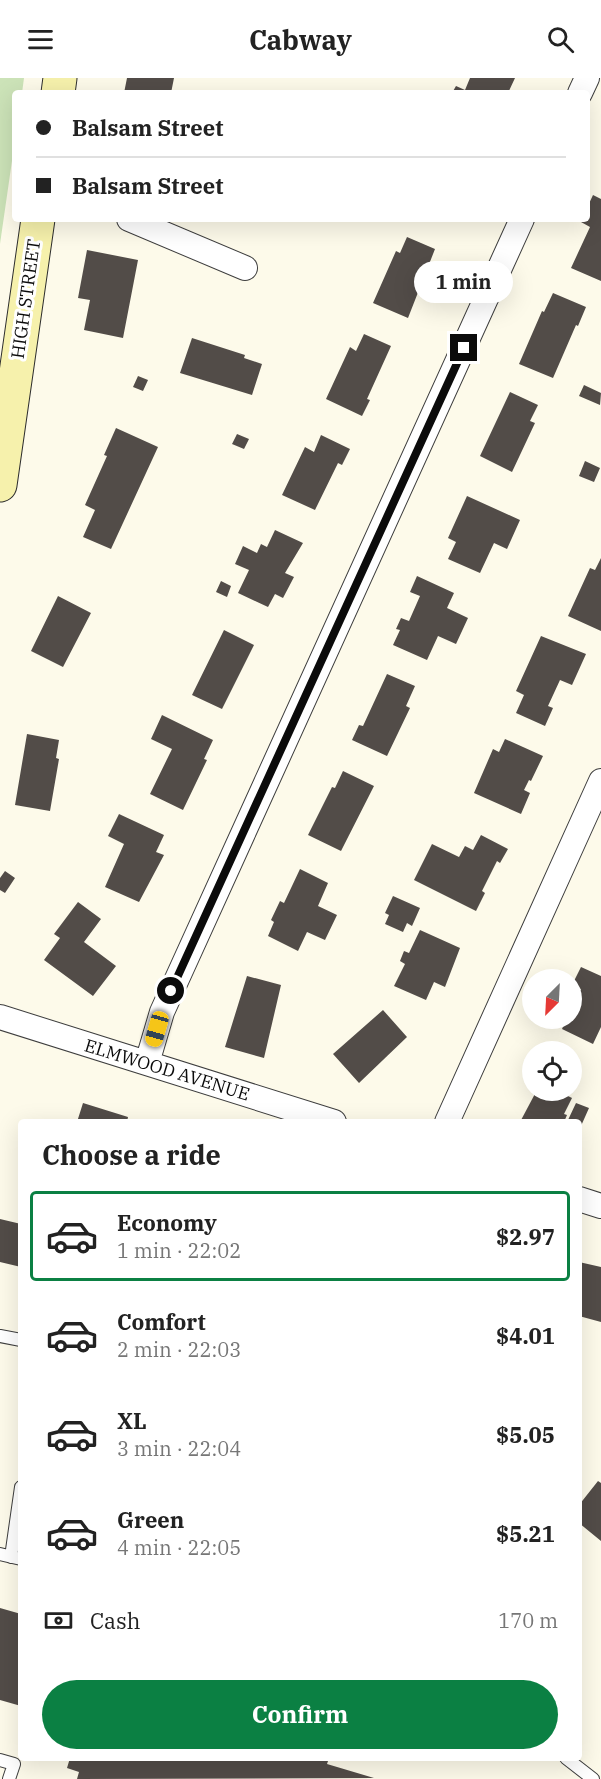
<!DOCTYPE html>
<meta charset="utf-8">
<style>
body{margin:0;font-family:"IBM Plex Serif",serif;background:#f2f2f2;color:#222;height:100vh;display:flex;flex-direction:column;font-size:22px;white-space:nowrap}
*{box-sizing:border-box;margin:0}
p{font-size:20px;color:#767676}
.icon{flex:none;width:33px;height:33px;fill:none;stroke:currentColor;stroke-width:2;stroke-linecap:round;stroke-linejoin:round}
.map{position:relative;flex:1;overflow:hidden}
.side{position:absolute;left:18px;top:1041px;width:564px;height:642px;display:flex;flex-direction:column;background:#fff;border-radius:6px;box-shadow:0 6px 24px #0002}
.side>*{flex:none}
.top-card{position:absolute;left:12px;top:12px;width:578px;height:132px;border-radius:6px;box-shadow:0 6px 24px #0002;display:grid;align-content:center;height:132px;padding:0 24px;background:#fff}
.needle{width:39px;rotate:204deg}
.controls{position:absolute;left:522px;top:891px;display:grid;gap:12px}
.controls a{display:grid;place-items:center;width:60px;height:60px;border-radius:50%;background:#fff;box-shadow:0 6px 24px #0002;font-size:30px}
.end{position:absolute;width:27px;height:27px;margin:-14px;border:8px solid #0b0b0b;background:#fff;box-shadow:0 0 0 3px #fff}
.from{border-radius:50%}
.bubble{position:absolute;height:42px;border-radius:21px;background:#fff;box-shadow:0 6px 24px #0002;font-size:20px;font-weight:800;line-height:42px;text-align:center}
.car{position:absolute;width:18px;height:36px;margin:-18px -9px;border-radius:8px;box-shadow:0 0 4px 2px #0007;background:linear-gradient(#f5c518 24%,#345 0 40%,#f5c518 0 76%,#345 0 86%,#f5c518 0)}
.top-card b{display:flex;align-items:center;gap:21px;height:57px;font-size:22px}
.top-card b+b{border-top:2px solid #e0e0e0}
.top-card i{width:15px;height:15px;background:#222}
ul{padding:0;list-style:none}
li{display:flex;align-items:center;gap:18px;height:90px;margin:0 12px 9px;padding:0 12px;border:3px solid transparent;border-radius:6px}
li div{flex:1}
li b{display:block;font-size:22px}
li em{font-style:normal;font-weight:800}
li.active{border-color:#0b8043}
li>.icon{width:54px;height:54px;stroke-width:1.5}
h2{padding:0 24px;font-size:27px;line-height:72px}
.pay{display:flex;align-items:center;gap:15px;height:66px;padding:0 24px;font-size:22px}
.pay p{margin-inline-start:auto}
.primary-button{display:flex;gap:12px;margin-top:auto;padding:12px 24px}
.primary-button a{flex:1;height:69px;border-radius:36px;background:#0b8043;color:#fff;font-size:24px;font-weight:800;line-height:69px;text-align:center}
header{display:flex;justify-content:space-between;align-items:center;height:78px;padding:0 24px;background:#fff;font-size:27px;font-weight:800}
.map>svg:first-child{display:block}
.green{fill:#cce3b8}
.building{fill:#524c48}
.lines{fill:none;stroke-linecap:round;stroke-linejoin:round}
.lane-casing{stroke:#3e3e3e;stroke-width:14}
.street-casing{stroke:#3e3e3e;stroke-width:26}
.secondary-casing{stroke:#2d2d2d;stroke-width:35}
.lane{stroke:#fff;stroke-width:12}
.street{stroke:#fff;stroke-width:24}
.secondary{stroke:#f6f1ac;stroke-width:33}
.route{stroke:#0b0b0b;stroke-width:8}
.labels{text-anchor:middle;stroke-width:6;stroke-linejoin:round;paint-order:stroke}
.street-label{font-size:18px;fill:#0b0b0b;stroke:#fff}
</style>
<header><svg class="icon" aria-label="menu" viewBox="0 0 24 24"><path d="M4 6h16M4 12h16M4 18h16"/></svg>Cabway<svg class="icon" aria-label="search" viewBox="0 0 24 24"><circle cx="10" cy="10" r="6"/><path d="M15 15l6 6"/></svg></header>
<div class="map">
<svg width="601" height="1701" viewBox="0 0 601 1701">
<rect width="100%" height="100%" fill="#fdfaea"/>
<path class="green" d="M0,0H24L22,15H15V62L0,166Z"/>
<path class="building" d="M127,0H174L171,15H124Z
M470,0H515L508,15H452L456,8L465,12Z
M593,117L601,121V203L571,190L590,149L581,144L583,141H586V132Z
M407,159L435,171L408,240L373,225L396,173L400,175Z
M87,172L138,182L123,260L84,252L90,222L78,220Z
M553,215L586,229L578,248L576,247L553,300L519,286L542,233L544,234Z
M364,256L391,268L367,321L370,322L362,338L326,321L350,269L356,273Z
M192,260L245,277L244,280L262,286L252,317L180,295Z
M138,298L148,302L143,313L133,309Z
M584,307L601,315L600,327L579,318Z
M510,314L538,327L530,343L535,345L512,394L480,378Z
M116,350L158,369L111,471L83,459L95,432L85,427L107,378L104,377Z
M237,356L249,361L244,371L232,366Z
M321,357L350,371L342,387L338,385L315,432L282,417L305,369L314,374Z
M585,383L600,390L594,404L579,398Z
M467,418L520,442L507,471L494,465L480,495L448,481L456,464L448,460Z
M275,452L303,465L285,495L294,499L283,520L275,516L268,529L238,515L249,492L235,486L243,468L257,475L261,466L267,469Z
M601,480V553L568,538L590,490L595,492Z
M417,498L454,515L447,530L468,540L456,566L438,558L427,582L393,567L400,552L396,551L401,540L409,543L420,518L410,514Z
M221,503L231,508L227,519L216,514Z
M58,518L91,535L63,589L31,573Z
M224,552L254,567L222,631L192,617Z
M541,558L586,576L572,607L560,602L548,628L553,630L545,648L516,635L524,617L516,613Z
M387,596L415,608L406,628L410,630L387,678L352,662L359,647L363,648Z
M162,637L213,662L204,681L207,682L183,732L150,716L172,671L151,661Z
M27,656L59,662L56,680L59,681L50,733L15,727Z
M505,661L543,678L531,703L529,702L524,712L530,715L521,736L474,715L493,671L499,674Z
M343,693L374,708L341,773L308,757L332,709L335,710Z
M119,736L164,757L156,774L164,777L139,824L105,809L124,766L108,758Z
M481,757L508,771L500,785L497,783L482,813L485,815L476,833L414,802L432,766L459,779L465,768L473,772Z
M300,791L328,805L318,828L337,837L325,862L307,854L298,873L268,858L274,844L271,842L280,823L284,825Z
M5,793L15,800L5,815L0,812V800Z
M393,818L420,830L412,848L407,845L403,854L385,846L389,837L385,835Z
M78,824L101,841L84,864L116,888L93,918L44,882L60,860L54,856Z
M420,852L460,870L445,909L434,904L426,922L394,908L405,886L400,883L404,873L409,875Z
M581,889L601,898V949L593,966L562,951L567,940H572V930L581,911L572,907Z
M247,898L281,907L264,980L225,969Z
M383,932L407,959L359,1005L333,976Z
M537,1012H571L568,1018L572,1020L564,1036L567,1037L564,1044H520Z
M83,1025L128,1039L127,1044H77Z
M576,1025L589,1030L581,1048L579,1044L568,1042Z
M0,1141L21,1146V1189L0,1184Z
M579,1184L601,1189V1244L579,1238Z
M598,1403L601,1405V1463L579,1445V1427Z
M0,1530L21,1536V1628L0,1622Z
M70,1680H329L327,1686L374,1700L77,1701L79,1694L67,1690Z"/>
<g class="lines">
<defs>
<path id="lane" d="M0,1258L21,1262
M0,1476L21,1481
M11,1479L21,1409
M566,1680L593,1701
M0,1682L14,1686L9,1701"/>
<path id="street" d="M580,15L587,0
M129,141L245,190
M0,939L334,1044
M147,985L162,934L522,141
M447,1044L601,703
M579,1121L601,1128"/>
<path id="secondary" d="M58,15L60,0
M0,407L38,141"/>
</defs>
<use href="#lane" class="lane-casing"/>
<use href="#street" class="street-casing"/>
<use href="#secondary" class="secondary-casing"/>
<use href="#lane" class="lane"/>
<use href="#street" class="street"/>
<use href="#secondary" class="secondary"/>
</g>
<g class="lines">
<path class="route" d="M171,913L464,270"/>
</g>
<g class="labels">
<g class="street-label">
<text transform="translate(26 221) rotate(-82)" y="6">HIGH STREET</text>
<text transform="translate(167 992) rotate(17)" y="6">ELMWOOD AVENUE</text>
</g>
</g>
</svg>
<div class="controls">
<a><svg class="needle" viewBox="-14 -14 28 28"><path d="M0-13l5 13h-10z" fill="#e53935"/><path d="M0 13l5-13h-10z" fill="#767676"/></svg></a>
<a><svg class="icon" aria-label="locate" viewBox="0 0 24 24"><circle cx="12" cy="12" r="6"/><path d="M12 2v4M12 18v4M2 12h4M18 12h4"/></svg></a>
</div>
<i class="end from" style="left:171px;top:913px"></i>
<i class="end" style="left:464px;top:270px"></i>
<div class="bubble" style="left:414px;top:183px;width:99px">1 min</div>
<i class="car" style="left:157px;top:951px;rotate:196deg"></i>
<div class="top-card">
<b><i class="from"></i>Balsam Street</b>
<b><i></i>Balsam Street</b>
</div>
<section class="side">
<h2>Choose a ride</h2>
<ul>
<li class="active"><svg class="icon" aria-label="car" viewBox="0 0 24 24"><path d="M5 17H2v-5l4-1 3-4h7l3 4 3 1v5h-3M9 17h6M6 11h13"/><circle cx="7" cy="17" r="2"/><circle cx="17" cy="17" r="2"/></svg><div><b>Economy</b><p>1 min · 22:02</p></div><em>$2.97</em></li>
<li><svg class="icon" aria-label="car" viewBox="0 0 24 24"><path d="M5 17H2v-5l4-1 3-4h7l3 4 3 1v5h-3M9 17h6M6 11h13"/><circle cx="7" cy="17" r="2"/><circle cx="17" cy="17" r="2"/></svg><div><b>Comfort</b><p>2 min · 22:03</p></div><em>$4.01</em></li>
<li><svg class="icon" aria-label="car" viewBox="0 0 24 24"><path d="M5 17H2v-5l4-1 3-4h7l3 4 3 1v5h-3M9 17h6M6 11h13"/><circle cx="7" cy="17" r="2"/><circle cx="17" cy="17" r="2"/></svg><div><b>XL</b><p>3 min · 22:04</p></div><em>$5.05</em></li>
<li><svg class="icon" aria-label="car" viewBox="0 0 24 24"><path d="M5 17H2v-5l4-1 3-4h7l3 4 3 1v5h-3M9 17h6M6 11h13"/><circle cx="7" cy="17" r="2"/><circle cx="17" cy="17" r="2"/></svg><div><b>Green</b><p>4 min · 22:05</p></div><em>$5.21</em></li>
</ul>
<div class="pay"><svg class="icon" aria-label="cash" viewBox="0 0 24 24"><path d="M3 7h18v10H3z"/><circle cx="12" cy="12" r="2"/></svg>Cash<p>170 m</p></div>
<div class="primary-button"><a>Confirm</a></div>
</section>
</div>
